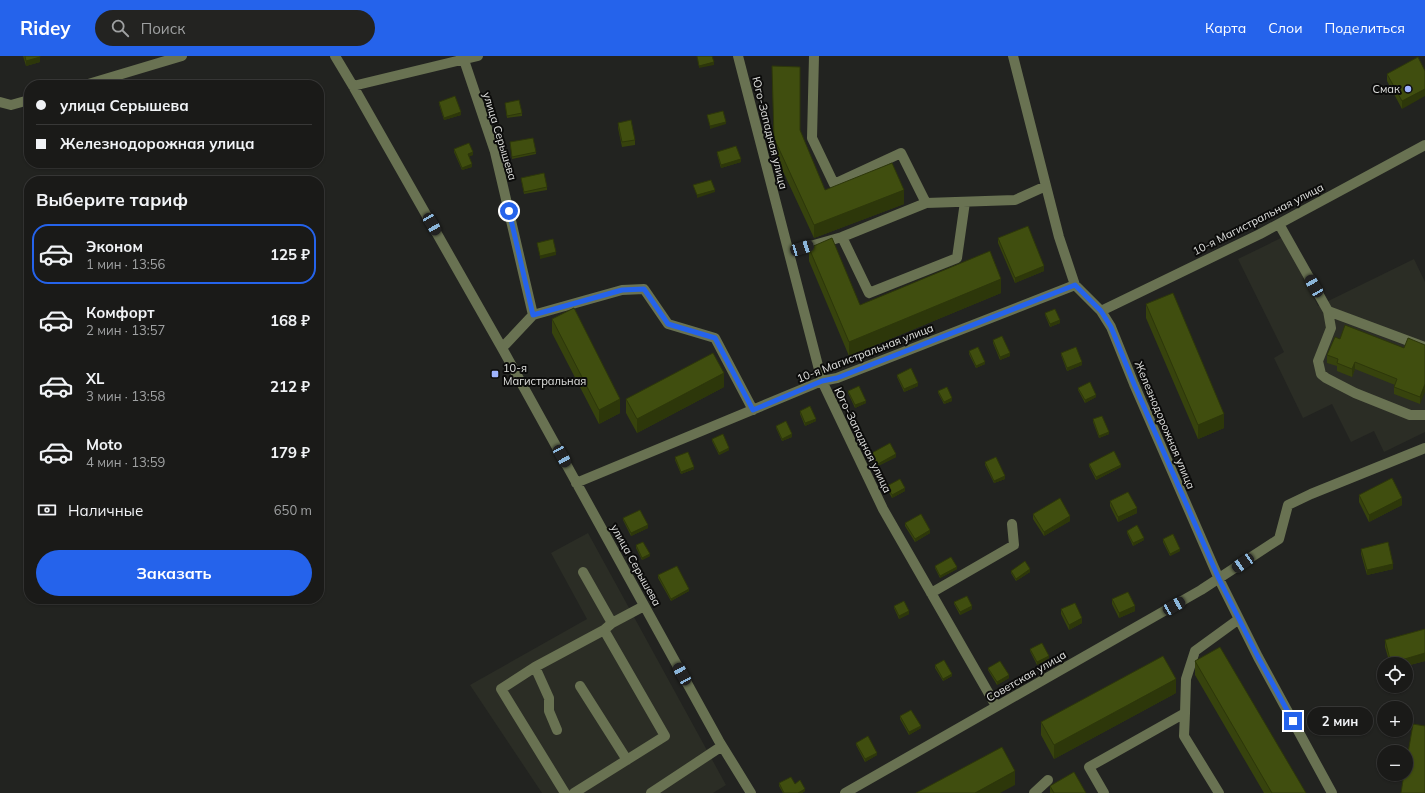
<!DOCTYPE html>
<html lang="ru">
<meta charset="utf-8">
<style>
body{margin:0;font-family:Mulish,sans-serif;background:#232321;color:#f1f3f6;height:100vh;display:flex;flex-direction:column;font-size:15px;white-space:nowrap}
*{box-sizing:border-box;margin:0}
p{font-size:13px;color:#9fa1a2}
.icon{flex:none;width:22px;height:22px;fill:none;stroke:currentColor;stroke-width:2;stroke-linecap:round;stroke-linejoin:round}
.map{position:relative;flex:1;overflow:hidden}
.panel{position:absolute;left:24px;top:120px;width:300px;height:428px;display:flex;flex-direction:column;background:#1a1a18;border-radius:16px;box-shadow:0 1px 3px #0004,0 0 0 1px #383837}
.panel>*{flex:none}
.hud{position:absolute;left:24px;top:24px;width:300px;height:88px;border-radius:16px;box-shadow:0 1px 3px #0004,0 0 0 1px #383837;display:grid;align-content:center;height:88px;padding:0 12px;background:#1a1a18}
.tools{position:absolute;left:1377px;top:601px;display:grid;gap:8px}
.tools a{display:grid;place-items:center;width:36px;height:36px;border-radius:50%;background:#1a1a18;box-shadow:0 1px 3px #0004,0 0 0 1px #383837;font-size:20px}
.end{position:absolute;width:18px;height:18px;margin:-9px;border:5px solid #2563eb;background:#fff;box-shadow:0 0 0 2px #fff}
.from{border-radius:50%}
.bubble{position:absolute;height:28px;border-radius:14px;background:#1a1a18;box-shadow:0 1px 3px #0004,0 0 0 1px #383837;font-size:13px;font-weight:700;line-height:28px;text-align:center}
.car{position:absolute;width:12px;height:24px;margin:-12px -6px;border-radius:5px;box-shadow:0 0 3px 1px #0007;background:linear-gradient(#222 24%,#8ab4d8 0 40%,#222 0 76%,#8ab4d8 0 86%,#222 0)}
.hud b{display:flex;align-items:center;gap:14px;height:38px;font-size:15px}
.hud b+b{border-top:1px solid #383837}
.hud i{width:10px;height:10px;background:#f1f3f6}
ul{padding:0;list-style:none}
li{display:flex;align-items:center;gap:12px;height:60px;margin:0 8px 6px;padding:0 4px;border:2px solid transparent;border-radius:16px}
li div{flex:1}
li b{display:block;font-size:15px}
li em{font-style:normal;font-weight:700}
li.active{border-color:#2563eb}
li>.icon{width:36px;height:36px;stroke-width:1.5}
h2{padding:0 12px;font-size:18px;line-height:48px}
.pay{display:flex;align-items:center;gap:10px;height:44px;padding:0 12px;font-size:15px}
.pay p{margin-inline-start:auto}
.action{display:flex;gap:8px;margin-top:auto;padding:8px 12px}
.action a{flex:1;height:46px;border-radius:24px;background:#2563eb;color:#fff;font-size:16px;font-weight:700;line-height:46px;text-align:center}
header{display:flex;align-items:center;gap:24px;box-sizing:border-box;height:56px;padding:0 20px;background:#2563eb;color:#fff}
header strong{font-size:19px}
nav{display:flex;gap:22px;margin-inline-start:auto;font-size:14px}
.search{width:280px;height:36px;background:#232321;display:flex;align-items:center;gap:10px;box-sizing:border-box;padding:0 14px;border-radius:22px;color:#9fa1a2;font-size:15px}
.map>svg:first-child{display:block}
.built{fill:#2b2d25}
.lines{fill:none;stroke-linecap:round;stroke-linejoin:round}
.minor{stroke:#697252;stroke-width:10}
.wall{fill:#37430d}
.shaded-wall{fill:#2d370a}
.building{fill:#404e0f;stroke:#2d370a}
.route{stroke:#2563eb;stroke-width:5}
.poi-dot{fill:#9eb3fd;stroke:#0c0c0b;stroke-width:1.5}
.labels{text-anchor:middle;stroke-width:4;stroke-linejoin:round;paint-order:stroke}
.poi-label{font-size:11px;fill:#e1e2e0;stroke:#0c0c0b;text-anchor:end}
.street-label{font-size:11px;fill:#e1e2e0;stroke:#0c0c0b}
</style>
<header>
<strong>Ridey</strong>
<div class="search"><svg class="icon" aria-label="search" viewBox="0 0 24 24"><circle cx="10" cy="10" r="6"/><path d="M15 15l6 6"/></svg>Поиск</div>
<nav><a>Карта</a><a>Слои</a><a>Поделиться</a></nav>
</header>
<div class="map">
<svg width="1425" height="737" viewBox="0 0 1425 737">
<rect width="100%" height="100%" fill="#222320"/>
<path class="built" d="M1283,181L1318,250L1414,203L1425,226V376L1384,396L1374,375L1351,386L1332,348L1303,362L1274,302L1284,296L1238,203Z
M588,477L726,729L713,737H542L470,629L587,563L551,497Z"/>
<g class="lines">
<path class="minor" d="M335,0L353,30L502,292L719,685L751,737
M738,0L822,325L883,453L996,650
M814,0L812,82L834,128L901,97L926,147
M1013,0L1059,181L1075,229L1101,255L1111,271L1134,328L1219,523L1258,601L1332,737
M464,4L495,96L533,259L502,292
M85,29L182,0
M353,30L478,0
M0,46L11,49L29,44
M1279,168L1328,255L1331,272L1318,305L1321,318L1326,322L1355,337L1410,359H1425
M842,181L869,237L957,202L965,146
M789,196L842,181L926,147L1015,144L1046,130
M1101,255L1260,178L1425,89
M1328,255L1425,291
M533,259L622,234L644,233L668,268L715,282L753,354
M576,427L822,325L837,322L1075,229
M583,516L612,567
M931,537L1014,489L1012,468
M535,611L549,642V655L557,674
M580,630L627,704
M1185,657L1184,680L1219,737
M565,737L501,633L535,611L604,574L612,567L644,550
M574,737L665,680L604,574
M651,737L722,690
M845,737L1201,534L1279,483L1288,449L1311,438L1425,392
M1034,737L1048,724
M1104,737L1089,711L1185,657L1186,623L1195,595L1239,563"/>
</g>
<path class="wall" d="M23,0H40V6L26,10Z
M1418,1L1402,53L1387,25V18Z
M772,10L825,134L904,148L814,182L774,96Z
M439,46L461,59L444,64L439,48Z
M505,47L522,57V60L507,62Z
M618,67L635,84V89L622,91L618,72Z
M510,86L536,96V98L512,103Z
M454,93L473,99L469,100L472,111L462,114L454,96Z
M717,96L741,106L721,112L717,98Z
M521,122L547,131V134L524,138Z
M998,182L1044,215L1015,227L998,187Z
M809,192L860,249L1001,237L849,300L809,205Z
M1146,248L1224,372L1198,383L1146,262Z
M1045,257L1060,267L1050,271L1045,259Z
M552,263L620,357L599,368L552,277Z
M1340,283L1404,292L1425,289L1420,348L1394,338V331L1395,329L1355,313L1352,321L1337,315V310L1327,307V299Z
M993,284L1010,300L1000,304L993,287Z
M969,295L985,308L976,312L969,298Z
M1061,297L1082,309L1067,315L1061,299Z
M897,319L918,330L904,336L897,321Z
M724,331L637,377L626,357V343Z
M1078,332L1096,341L1085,347L1078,334Z
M848,335L866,347L855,352L848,337Z
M938,335L952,345L944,348L938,337Z
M800,355L816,365L805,370L800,358Z
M1093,363L1109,378L1099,382L1093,366Z
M776,370L792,381L782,385L776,372Z
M712,383L729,394L719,399L712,385Z
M870,398L896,401L876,411L870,400Z
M675,401L694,413L681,418L675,404Z
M985,406L1005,423L994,427L985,409Z
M1089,408L1121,411L1096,424L1089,410Z
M887,430L905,435L892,442L887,433Z
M1359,439L1402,449L1369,466L1359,446Z
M1110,445L1137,457L1118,466L1110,450Z
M1033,458L1070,465L1044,480L1033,463Z
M623,462L648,472L631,480L623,464Z
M905,467L930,477L915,486L905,470Z
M1127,475L1144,484L1133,490L1127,477Z
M1163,483L1180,495L1170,500L1163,486Z
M636,489L650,500L642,504L636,492Z
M1361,493L1393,513L1367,519L1361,498Z
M935,510L957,513L940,522L935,512Z
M1011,515L1030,516L1016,525L1011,517Z
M658,519L689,535L671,545L658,522Z
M1112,543L1135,555L1119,562L1112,548Z
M954,546L972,553L960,559L954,548Z
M894,550L909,558L899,563L894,552Z
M1061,553L1082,567L1069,574L1061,558Z
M1425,573V605L1406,610V608H1390L1385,591V584Z
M1030,593L1049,602L1037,609L1030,595Z
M1195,605L1306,737H1264L1195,619Z
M935,609L952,620L943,625L935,612Z
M988,612L1009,622L997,629L988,614Z
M1176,637L1054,703L1041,679V666Z
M900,660L921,672L909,679L900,663Z
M856,687L877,699L865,706L856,689Z
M779,727L795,728L805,735L802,737H783L779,730Z
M1050,730L1086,737H1050Z"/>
<path class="shaded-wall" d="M40,1V6L26,10V5Z
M714,6V9L699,12V10Z
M1425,33V40L1402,53V45Z
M461,56V59L444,64V62Z
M726,66V68L710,73V70Z
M473,96V99L468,101V98Z
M741,103V106L721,112V109Z
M472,108V111L462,114V112Z
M715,134V136L697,142V139Z
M904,134V148L814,182V169Z
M556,196V199L540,203V200Z
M1044,210V215L1015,227V222Z
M1001,223V237L849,300V286Z
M1060,264V267L1050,271V268Z
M1010,297V300L1000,304V301Z
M985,306V308L976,312V310Z
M1082,306V309L1067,315V312Z
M1355,306V313L1352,321V313Z
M724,317V331L637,377V363Z
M918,327V330L904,336V333Z
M1425,328V336L1420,348V341Z
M1096,339V341L1085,347V344Z
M952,342V345L944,348V346Z
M620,343V357L599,368V354Z
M866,345V347L855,352V349Z
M1224,358V372L1198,383V369Z
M816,363V365L805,370V367Z
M1109,376V378L1099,382V380Z
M792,378V381L782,385V383Z
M729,392V394L719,399V397Z
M896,398V401L876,411V409Z
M1121,409V411L1096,424V421Z
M694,411V413L681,418V416Z
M1005,420V423L994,427V425Z
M905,432V435L892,442V439Z
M1402,442V449L1369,466V459Z
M1137,452V457L1118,466V461Z
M1070,460V465L1044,480V476Z
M648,469V472L631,480V477Z
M930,474V477L915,486V483Z
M1144,482V484L1133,490V487Z
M1180,493V495L1170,500V498Z
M650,498V500L642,504V502Z
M1393,508V513L1367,519V514Z
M957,511V513L940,522V520Z
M1030,513V516L1016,525V523Z
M689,533V535L671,545V543Z
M972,550V553L960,559V556Z
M1135,550V555L1119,562V557Z
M909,555V558L899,563V560Z
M1082,562V567L1069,574V569Z
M1425,597V605L1406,610V608H1391V607Z
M1049,600V602L1037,609V606Z
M952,618V620L943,625V623Z
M1009,619V622L997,629V626Z
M1176,623V637L1054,703V689Z
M921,670V672L909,679V676Z
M877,697V699L865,706V703Z
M1015,715V729L1000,737H975Z
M805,733V735L802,737H798Z"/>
<path class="building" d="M25,0H40V1L26,5Z
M697,0H712L714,6L699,10Z
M1418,1L1425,15V33L1402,45L1387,18Z
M772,10L800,11V74L825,134L892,107L904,134L814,169L774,82Z
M455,40L461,56L444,62L439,46Z
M519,44L522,57L507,60L505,47Z
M723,55L726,66L710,70L707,59Z
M631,64L635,84L622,86L618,67Z
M533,82L536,96L512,101L510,86Z
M469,87L473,96L468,98L472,108L462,112L454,93Z
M736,90L741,103L721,109L717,96Z
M544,117L547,131L524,136L521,122Z
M711,124L715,134L697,139L693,129Z
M1028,170L1044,210L1015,222L998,182Z
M832,182L860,249L990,195L1001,223L849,286L809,192Z
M553,183L556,196L540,200L537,187Z
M1173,237L1224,358L1198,369L1146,248Z
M574,252L620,343L599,354L552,263Z
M1055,253L1060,264L1050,268L1045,257Z
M1345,269L1404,292L1408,282L1425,289V328L1420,341L1394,331L1397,323L1355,306L1352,313L1337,307L1338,303L1327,299L1335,281L1340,283Z
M1002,280L1010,297L1000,301L993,284Z
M978,291L985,306L976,310L969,295Z
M1076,291L1082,306L1067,312L1061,297Z
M713,297L724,317L637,363L626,343Z
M911,312L918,327L904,333L897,319Z
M1090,326L1096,339L1085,344L1078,332Z
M859,330L866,345L855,349L848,335Z
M947,331L952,342L944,346L938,335Z
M810,350L816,363L805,367L800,355Z
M1102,360L1109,376L1099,380L1093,363Z
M786,365L792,378L782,383L776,370Z
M723,378L729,392L719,397L712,383Z
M890,387L896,398L876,409L870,398Z
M1114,395L1121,409L1096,421L1089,408Z
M688,396L694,411L681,416L675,401Z
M996,401L1005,420L994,425L985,406Z
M1392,422L1402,442L1369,459L1359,439Z
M900,423L905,432L892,439L887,430Z
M1128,436L1137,452L1118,461L1110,445Z
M1060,442L1070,460L1044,476L1033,458Z
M640,454L648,469L631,477L623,462Z
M921,458L930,474L915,483L905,467Z
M1137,469L1144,482L1133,487L1127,475Z
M1173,478L1180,493L1170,498L1163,483Z
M643,486L650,498L642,502L636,489Z
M1388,486L1393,508L1367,514L1361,493Z
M951,501L957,511L940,520L935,510Z
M1025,505L1030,513L1016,523L1011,515Z
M677,510L689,533L671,543L658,519Z
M1128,536L1135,550L1119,557L1112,543Z
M967,540L972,550L960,556L954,546Z
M904,545L909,555L899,560L894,550Z
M1075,547L1082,562L1069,569L1061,553Z
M1425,573V597L1391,607L1385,584Z
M1042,587L1049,600L1037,606L1030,593Z
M1220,591L1306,737H1272L1195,605Z
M1163,600L1176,623L1054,689L1041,666Z
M944,604L952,618L943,623L935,609Z
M1000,605L1009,619L997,626L988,612Z
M911,654L921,670L909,676L900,660Z
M1413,668L1425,670V737H1401L1404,718H1406V709Z
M868,680L877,697L865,703L856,687Z
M1002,691L1015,715L975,737H916Z
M1074,716L1086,737H1054L1050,730Z
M791,721L795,728L800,724L805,733L798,737H784L779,727Z"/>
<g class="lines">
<path class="route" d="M509,155L533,259L622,234L644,233L668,268L715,282L753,354L822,325L837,322L1075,229L1101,255L1111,271L1134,328L1219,523L1258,601L1293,665"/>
</g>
<g class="poi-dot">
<circle cx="1408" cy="33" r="4"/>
<rect x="491" y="314" width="8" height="8" rx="2"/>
</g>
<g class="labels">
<g class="poi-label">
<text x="1400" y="37">Смак</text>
<text x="503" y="316" text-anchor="start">10-я<tspan x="503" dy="13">Магистральная</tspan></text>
</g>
<g class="street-label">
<text transform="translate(770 77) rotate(76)" y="4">Юго-Западная улица</text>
<text transform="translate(500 80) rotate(73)" y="4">улица Серышева</text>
<text transform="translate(1258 163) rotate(-27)" y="4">10-я Магистральная улица</text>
<text transform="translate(865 297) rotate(-21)" y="4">10-я Магистральная улица</text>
<text transform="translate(1165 369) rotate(67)" y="4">Железнодорожная улица</text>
<text transform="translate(863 384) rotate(64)" y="4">Юго-Западная улица</text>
<text transform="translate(636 509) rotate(61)" y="4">улица Серышева</text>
<text transform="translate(1026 620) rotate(-30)" y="4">Советская улица</text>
</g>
</g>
</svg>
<div class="tools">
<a><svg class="icon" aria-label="locate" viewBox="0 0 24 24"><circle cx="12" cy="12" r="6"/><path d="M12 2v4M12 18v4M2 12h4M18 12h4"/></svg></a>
<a>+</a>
<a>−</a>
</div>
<i class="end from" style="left:509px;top:155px"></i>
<i class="end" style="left:1293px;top:665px"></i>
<div class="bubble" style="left:1307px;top:651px;width:66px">2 мин</div>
<i class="car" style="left:432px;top:168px;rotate:150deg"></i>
<i class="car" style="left:802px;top:192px;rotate:73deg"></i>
<i class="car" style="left:1314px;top:230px;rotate:330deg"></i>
<i class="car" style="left:562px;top:400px;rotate:151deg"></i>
<i class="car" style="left:1243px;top:507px;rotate:236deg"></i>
<i class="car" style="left:1174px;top:550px;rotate:60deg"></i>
<i class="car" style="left:682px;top:618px;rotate:331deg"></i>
<div class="hud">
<b><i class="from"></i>улица Серышева</b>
<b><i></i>Железнодорожная улица</b>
</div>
<section class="panel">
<h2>Выберите тариф</h2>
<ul>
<li class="active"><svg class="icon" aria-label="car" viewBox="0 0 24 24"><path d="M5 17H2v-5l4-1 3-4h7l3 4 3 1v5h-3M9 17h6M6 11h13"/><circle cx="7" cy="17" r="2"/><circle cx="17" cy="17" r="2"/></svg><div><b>Эконом</b><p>1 мин · 13:56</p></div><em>125 ₽</em></li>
<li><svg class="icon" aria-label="car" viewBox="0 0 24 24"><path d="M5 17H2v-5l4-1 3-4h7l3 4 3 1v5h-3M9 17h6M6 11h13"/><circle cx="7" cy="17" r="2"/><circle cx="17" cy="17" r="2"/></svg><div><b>Комфорт</b><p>2 мин · 13:57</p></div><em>168 ₽</em></li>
<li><svg class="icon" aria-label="car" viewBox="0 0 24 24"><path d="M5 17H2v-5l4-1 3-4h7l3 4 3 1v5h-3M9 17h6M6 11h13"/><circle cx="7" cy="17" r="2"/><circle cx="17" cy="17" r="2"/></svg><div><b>XL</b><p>3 мин · 13:58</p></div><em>212 ₽</em></li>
<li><svg class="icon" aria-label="car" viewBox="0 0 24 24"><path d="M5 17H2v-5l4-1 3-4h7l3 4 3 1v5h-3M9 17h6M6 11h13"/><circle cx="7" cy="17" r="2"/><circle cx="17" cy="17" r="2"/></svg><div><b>Moto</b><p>4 мин · 13:59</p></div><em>179 ₽</em></li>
</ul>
<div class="pay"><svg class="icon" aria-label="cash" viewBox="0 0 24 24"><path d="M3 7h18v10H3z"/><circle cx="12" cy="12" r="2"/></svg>Наличные<p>650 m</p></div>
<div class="action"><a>Заказать</a></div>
</section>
</div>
